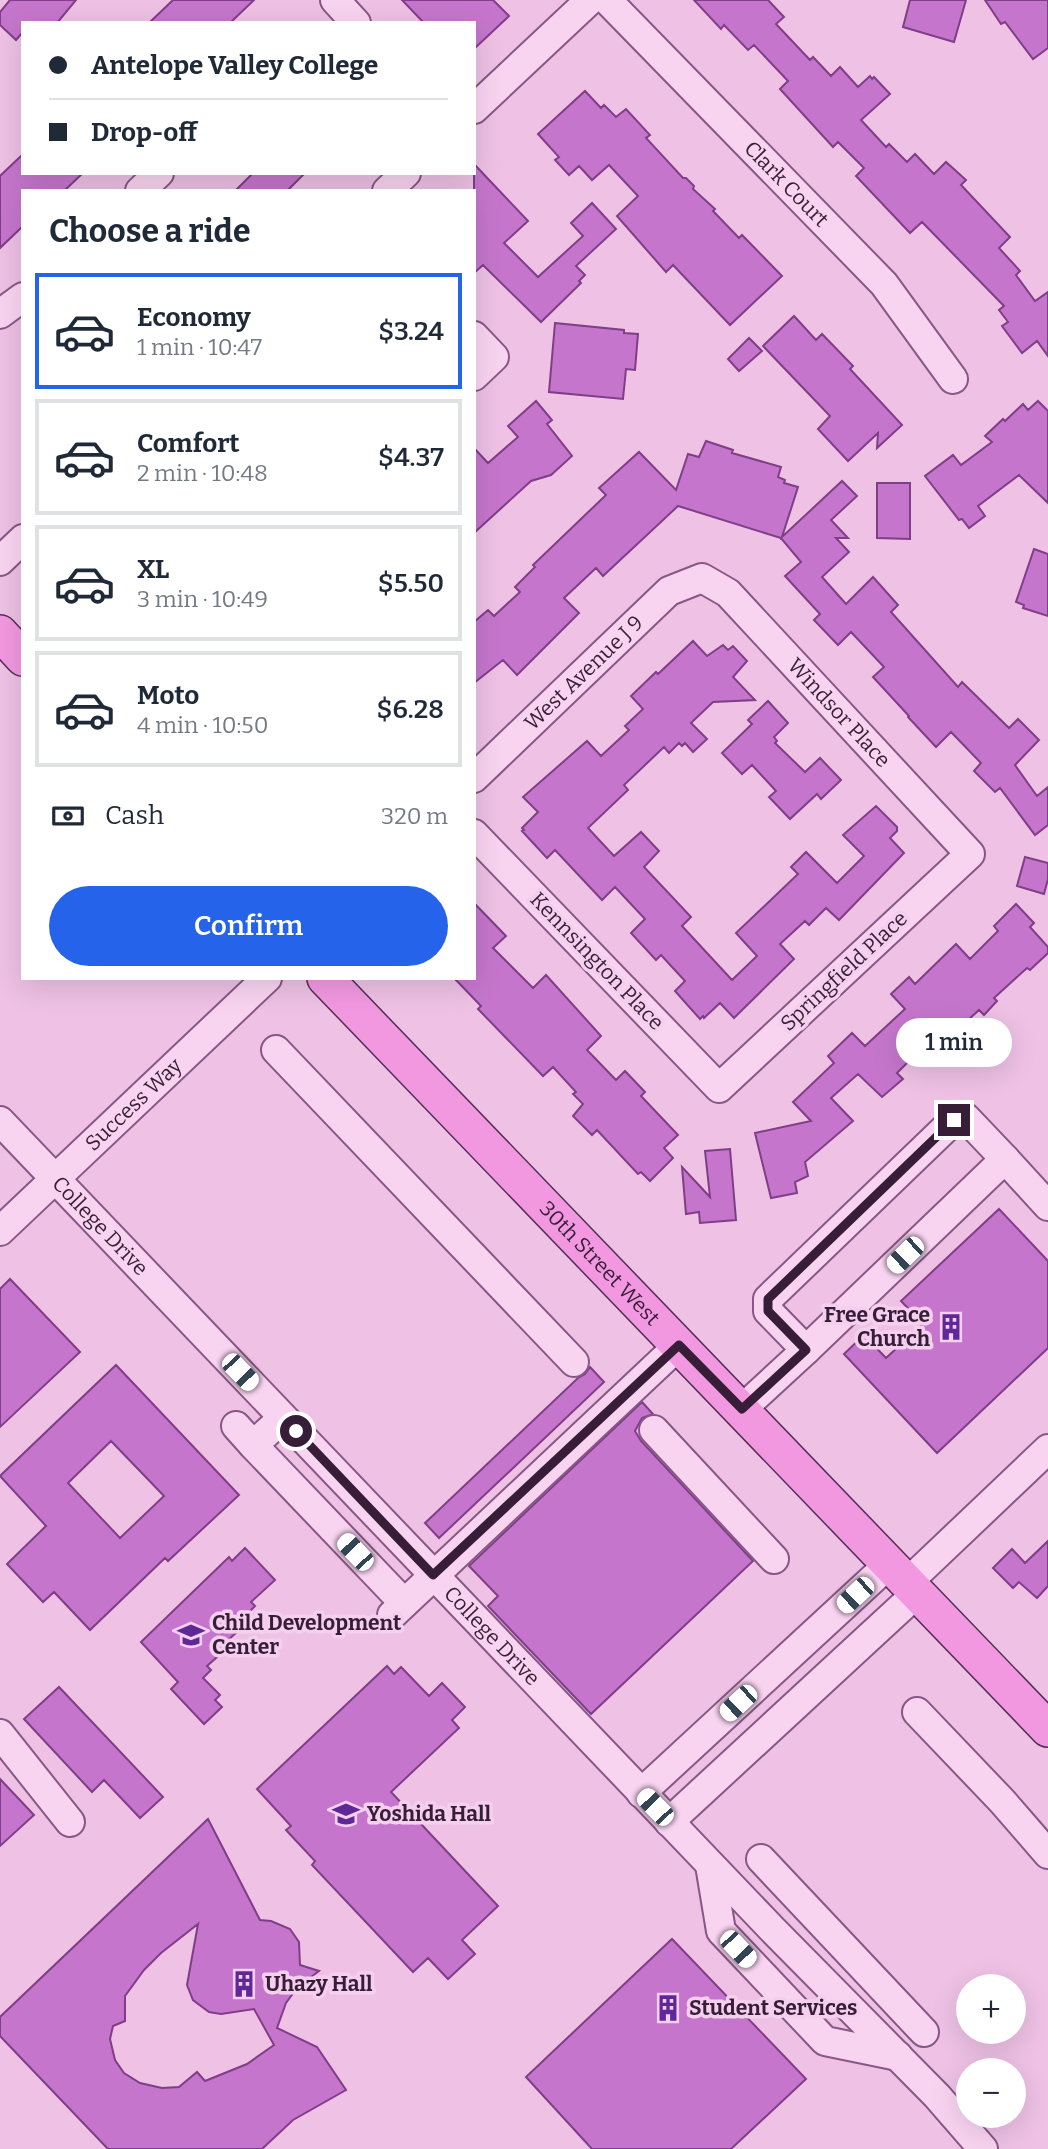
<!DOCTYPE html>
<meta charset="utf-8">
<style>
body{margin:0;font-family:Bitter,serif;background:#f2f2f3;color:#1f2937;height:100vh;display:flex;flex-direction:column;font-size:26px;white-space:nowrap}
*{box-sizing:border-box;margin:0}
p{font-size:23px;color:#747a83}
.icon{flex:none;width:38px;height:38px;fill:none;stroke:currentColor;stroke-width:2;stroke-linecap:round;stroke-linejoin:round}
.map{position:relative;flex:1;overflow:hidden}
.panel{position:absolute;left:21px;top:189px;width:455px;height:791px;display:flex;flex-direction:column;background:#fff;border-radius:0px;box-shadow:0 7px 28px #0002}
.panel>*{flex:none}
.top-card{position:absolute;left:21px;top:21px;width:455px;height:154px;border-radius:0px;box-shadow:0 7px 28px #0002;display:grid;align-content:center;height:154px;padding:0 28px;background:#fff}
.buttons{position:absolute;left:956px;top:1974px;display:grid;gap:14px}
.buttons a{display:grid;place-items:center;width:70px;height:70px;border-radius:50%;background:#fff;box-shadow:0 7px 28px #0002;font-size:35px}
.end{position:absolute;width:32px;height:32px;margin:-16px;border:9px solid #371d37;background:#fff;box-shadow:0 0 0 4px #fff}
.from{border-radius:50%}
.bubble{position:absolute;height:49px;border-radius:24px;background:#fff;box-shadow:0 7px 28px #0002;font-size:23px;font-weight:600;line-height:49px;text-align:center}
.car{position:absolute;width:21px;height:42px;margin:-21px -10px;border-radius:9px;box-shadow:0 0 5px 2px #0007;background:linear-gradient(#fff 24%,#345 0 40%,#fff 0 76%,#345 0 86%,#fff 0)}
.top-card b{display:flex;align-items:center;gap:24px;height:66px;font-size:26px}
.top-card b+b{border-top:2px solid #e0e1e3}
.top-card i{width:18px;height:18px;background:#1f2937}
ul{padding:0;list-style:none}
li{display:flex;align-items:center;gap:21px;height:116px;margin:0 14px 10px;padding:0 14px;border:4px solid #e0e1e3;border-radius:0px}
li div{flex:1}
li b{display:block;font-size:26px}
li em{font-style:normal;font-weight:600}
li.on{border-color:#2563eb}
li>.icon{width:63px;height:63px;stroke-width:1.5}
h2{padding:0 28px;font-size:32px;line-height:84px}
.pay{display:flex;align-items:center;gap:18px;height:77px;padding:0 28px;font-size:26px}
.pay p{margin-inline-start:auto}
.action{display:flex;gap:14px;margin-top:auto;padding:14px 28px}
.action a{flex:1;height:80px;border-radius:42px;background:#2563eb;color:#fff;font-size:28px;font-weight:600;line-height:80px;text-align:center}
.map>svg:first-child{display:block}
.building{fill:#c576cc;stroke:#7f3e87;stroke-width:2;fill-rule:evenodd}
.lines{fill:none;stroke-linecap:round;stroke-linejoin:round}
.minor-casing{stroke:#875886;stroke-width:32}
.major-casing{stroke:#542d55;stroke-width:38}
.minor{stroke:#f9d4f1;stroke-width:28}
.major{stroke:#f298e1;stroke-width:35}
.route{stroke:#371d37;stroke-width:9}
.labels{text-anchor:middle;stroke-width:7;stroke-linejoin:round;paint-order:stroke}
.street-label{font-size:21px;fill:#371d37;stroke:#f5d0ee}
.poi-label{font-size:21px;font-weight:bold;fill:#371d37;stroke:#f5d0ee;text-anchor:start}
</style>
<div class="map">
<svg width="1048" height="2149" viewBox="0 0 1048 2149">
<rect width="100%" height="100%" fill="#eec1e5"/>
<path class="building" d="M10,0H76L57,23H23V32L16,40L0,25V12Z
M173,0H254L230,23H149Z
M402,0H493L509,16L474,49V23H424Z
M694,0H768L784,17L776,24L810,60L813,57L831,76L840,67L858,87L870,76L872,79L874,77L890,94L861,120L886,147L889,144L907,162L915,154L934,174L946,162L966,180L961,185L1010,237L999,248L1020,271L1016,275L1035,301L1048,292V356L1037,341L1022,353L1002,326L1008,322L999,310L1004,306L922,222L910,233L856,176L864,168L838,142L833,147L780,89L788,81L754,45L748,50L724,25L721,29Z
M910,0H966L954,42L903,27Z
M985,0H1048V48L1033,59L1005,22L1001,24Z
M585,91L601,108L604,105L616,117L626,109L650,135L646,138L683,178H686L694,186L693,189L715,209L713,211L739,238L742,235L782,276L730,325L673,265L666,272L617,216L638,196L609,165L592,180L579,166L569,175L555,160L559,157L538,134Z
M23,154V173H83L64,191H23V226L0,248V176Z
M474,164L528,221L504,243L538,277L583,236L571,223L592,203L616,229L576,266L585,275L579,281L581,283L541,322L483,265L474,273Z
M253,173H305L287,191H235Z
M794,316L816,340L822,334L853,366L850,369L902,425L877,448L878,433L848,461L818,429L830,416L763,346Z
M555,323L624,330V333L638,334L635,370L626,369L623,399L549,392Z
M749,338L762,351L739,371L728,359Z
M536,401L552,420L547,424L572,456L551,475L531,481L474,533V448L488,463L518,437L508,426Z
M1038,401L1048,411V503L1019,475L978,506L985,516L969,528L962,519L959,520L925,476L953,455L961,465L992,442L985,436L1003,419L1005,421L1023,404L1028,410Z
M706,441L733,450L732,453L781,467L778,477L785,480L784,483L798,487L782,537L842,481L857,496L831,520L848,538H836L849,552L822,577L846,604L873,577L898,605L891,612L958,687L962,682L1009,728L1018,719L1039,740L1015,765L1037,796L1048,787V825L1035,835L1000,788L995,792L974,771L981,763L951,732L936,747L908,717L909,716L873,677L884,667L851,632L838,645L814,620L820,614L785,576L801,562L781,538L678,506L603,576L596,568L564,598L579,613L517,675L503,660L474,683V622L488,610L494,616L520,592L515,587L535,567L533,565L606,495L599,488L639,452L676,490L688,454L699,457Z
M877,483H910V539L877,538Z
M1034,549L1048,554V616L1023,608L1024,605L1016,602Z
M693,641L707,656L723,645L728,650L733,646L747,661L733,677L755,700L713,702L691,723L707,739L693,752L685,743L682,746L679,743L669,753L664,747L624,785L628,790L588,828L614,856L641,832L659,851L644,867L691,917L682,926L732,980L757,956L736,933L798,874L791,867L806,852L837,883L864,856L843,835L876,806L897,827V831L890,838L904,853L839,920L826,908L809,925L805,921L780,944L794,959L734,1018L720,1003L704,1018L703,1016L700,1019L675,991L685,981L661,955L656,960L631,933L645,919L615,887L602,900L555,850L547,858L522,831L524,830L522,828L538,812L523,797L587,741L601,756L629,730L625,726L643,709L631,696L656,672L658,674Z
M768,701L788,723L774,737L777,741L775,743L805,772L820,758L841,780L821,799L817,794L790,819L769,797L776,791L752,765L742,774L722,753L752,724L748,720Z
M1025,857L1048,863V879L1044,894L1017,886Z
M474,903L506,936L493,948L533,988L546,975L601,1036L587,1050L616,1080L625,1071L645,1092L641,1096L678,1135L664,1148L673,1158L650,1181L641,1172L638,1174L597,1130L592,1135L573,1116L583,1104L573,1094L576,1092L553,1067L543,1076L478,1009L481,1006L454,978H474Z
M1016,904L1034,923L1030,927L1048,947V953L1030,970L1027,968L994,998L997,1001L984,1015L979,1010L943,1043L935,1035L897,1073L903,1079L882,1097L858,1074L831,1098L853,1121L805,1162L808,1176L795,1182L797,1193L771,1198L755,1133L811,1121L793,1102L834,1063L828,1056L852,1033L865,1046L905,1009L891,994L909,977L915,984L956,944L970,959L998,931L994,926Z
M730,1149L736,1220L700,1223L699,1212L686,1214L682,1167L710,1197L705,1151Z
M999,1209L1048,1261V1348L937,1453L844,1354L864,1335L886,1358L923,1324L901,1301Z
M10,1279L80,1352L0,1427V1289Z
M116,1365L239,1495L168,1561L165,1558L90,1630L54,1592L43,1602L7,1564L46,1526L0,1476ZM111,1441L164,1496L120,1538L68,1483Z
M590,1367L604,1382L439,1538L425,1523L578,1378L585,1374Z
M642,1402L653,1414L642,1418L635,1431L641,1441L753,1561L591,1714L488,1606L498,1596L469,1566Z
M1048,1541V1586L1037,1598L1019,1582L1013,1588L993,1568L1012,1549L1025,1563Z
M245,1548L275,1580L251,1602L255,1606L237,1624L241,1628L223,1645L226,1649L207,1666L211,1670L203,1678L220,1695L215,1700L222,1707L204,1724L171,1689L178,1682L141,1642L229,1557L232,1561Z
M387,1666L394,1674L401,1667L429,1696L442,1683L465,1707L452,1720L459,1728L391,1792L498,1906L462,1940L475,1954L448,1979L428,1958L413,1972L312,1865L315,1861L286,1830L291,1826L257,1789Z
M59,1687L163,1797L140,1818L104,1780L92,1792L24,1719Z
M0,1779L34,1815L0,1846Z
M208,1819L260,1920L271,1921L290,1929L299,1942L300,1965L319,1971L297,1988L286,2003L277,2028L317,2047L346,2090L293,2120L262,2149H108L0,2036V2017ZM198,1924L187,1985L193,2000L209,2012L221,2014L254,2009L274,2045L247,2064L205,2081L197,2072L179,2087L162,2088L140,2083L124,2073L115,2060L110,2039L113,2026L125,2021V1996L144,1970L161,1953Z
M672,1939L806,2079L731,2149H592L526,2077Z"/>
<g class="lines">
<defs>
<g id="minor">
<path d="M335,0L356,23"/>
<path id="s1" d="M607,0L884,284L953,379"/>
<path d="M474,109L590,0"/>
<path d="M140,191L159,173"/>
<path d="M387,191L406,173"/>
<path d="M0,314L23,297"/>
<path d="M474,336L494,357L474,376"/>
<path d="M0,561L23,539"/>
<path id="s2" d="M474,778L669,591L702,578L728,593L970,854L719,1088L474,834"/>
<path d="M276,1050L574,1362"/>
<path id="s3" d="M0,1121L773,1930L937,2096L983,2149"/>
<path id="s4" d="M0,1231L267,978"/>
<path d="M806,1350L768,1311V1299L954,1120L966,1118L1005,1159"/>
<path d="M742,1409L806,1350L1005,1159L1048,1206"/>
<path d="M283,1418L253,1445L404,1603"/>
<path d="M236,1426L253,1445"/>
<path d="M654,1430L774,1559"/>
<path d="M907,1583L1048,1449"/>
<path d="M392,1615L679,1345"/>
<path d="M917,1712L1002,1801L1048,1854"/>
<path d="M0,1734L70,1822"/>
<path d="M641,1793L889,1564"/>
<path d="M669,1822L917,1593"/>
<path d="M761,1859L924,2032"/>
<path d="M710,1865L721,1931L825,2041L898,2056"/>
</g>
<g id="major">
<path d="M0,633L23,658"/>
<path id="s5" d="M325,978L1048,1729"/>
</g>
</defs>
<use href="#minor" class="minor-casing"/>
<use href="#major" class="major-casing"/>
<use href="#minor" class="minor"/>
<use href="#major" class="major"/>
</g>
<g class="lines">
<path class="route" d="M296,1431L433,1575L679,1345L742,1409L806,1350L768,1311V1299L954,1120"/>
</g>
<defs>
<symbol id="building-bare" viewBox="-9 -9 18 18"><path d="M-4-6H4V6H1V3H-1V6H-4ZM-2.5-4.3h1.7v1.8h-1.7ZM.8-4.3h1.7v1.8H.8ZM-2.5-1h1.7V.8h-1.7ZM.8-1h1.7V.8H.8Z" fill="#5f2897" stroke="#f5d0ee" stroke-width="2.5" paint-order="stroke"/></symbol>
<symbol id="university-bare" viewBox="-9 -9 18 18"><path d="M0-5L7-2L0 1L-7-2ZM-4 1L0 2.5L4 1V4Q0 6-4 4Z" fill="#5f2897" stroke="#f5d0ee" stroke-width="2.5" paint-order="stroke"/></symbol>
</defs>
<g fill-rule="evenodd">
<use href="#building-bare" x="932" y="1308" width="38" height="38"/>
<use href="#university-bare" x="172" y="1616" width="38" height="38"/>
<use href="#university-bare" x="327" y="1795" width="38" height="38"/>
<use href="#building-bare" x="225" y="1965" width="38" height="38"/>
<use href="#building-bare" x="649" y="1989" width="38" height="38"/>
</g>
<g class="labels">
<g class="street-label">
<text dy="7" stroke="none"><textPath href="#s1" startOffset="257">Clark Court</textPath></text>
<text dy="7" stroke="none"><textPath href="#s2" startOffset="152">West Avenue J 9</textPath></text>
<text dy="7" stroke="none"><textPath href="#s2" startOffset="499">Windsor Place</textPath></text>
<text transform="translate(597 961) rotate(46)" y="7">Kennsington Place</text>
<text transform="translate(844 971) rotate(-43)" y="7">Springfield Place</text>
<text dy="7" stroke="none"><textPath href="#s4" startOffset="184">Success Way</textPath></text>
<text dy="7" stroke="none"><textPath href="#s3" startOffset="145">College Drive</textPath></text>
<text dy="7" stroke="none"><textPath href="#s5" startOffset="396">30th Street West</textPath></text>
<text dy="7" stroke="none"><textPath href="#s3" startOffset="712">College Drive</textPath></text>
</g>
<g class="poi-label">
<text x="930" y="1322" text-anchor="end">Free Grace<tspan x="930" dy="24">Church</tspan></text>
<text x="212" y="1630">Child Development<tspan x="212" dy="24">Center</tspan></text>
<text x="367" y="1821">Yoshida Hall</text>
<text x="265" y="1991">Uhazy Hall</text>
<text x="689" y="2015">Student Services</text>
</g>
</g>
</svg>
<div class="buttons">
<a>+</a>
<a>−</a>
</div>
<i class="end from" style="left:296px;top:1431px"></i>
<i class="end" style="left:954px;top:1120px"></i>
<div class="bubble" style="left:896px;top:1018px;width:116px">1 min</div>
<i class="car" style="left:905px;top:1255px;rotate:226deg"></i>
<i class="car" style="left:240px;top:1372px;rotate:136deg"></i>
<i class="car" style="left:355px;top:1552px;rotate:317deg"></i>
<i class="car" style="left:855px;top:1595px;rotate:227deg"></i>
<i class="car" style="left:738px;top:1703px;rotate:227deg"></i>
<i class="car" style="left:655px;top:1807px;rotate:316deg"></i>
<i class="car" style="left:738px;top:1949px;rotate:137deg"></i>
<div class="top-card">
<b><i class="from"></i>Antelope Valley College</b>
<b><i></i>Drop-off</b>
</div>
<section class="panel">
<h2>Choose a ride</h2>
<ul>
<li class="on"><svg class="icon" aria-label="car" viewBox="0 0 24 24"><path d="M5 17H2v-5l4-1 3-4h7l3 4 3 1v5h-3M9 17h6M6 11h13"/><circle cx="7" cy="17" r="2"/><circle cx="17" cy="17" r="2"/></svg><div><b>Economy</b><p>1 min · 10:47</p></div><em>$3.24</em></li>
<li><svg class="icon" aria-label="car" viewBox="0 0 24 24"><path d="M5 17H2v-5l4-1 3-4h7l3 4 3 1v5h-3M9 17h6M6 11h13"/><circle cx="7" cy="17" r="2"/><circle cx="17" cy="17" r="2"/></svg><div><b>Comfort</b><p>2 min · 10:48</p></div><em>$4.37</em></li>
<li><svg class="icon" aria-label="car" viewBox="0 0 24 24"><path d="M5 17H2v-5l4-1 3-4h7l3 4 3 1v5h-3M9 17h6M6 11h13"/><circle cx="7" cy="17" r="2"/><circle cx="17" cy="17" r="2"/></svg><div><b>XL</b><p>3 min · 10:49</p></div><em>$5.50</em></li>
<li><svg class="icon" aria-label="car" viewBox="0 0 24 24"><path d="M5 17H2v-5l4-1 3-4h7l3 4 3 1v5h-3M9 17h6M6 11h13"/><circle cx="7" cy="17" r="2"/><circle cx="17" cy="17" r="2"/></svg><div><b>Moto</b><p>4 min · 10:50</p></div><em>$6.28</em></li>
</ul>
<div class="pay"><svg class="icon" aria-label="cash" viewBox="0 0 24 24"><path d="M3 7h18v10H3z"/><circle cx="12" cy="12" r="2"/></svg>Cash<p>320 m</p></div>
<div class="action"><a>Confirm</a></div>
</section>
</div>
